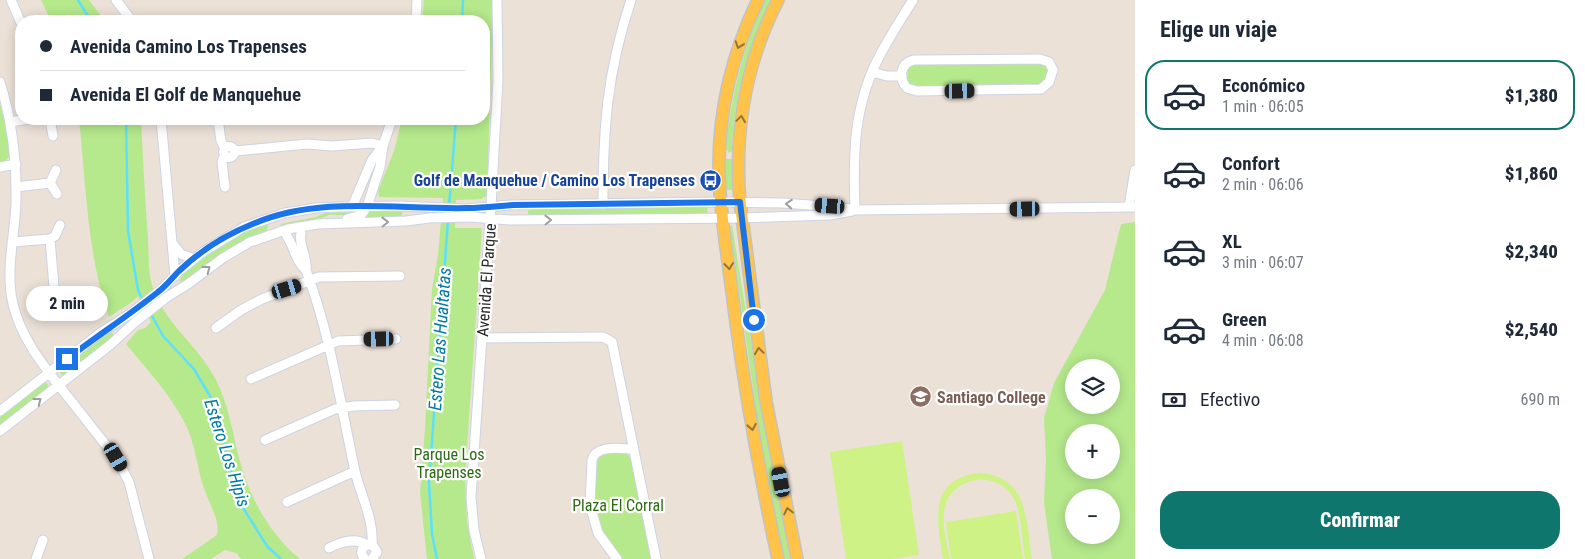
<!DOCTYPE html>
<html lang="es">
<meta charset="utf-8">
<style>
body{margin:0;font-family:"Roboto Condensed",sans-serif;background:#f2f2f3;color:#1f2937;height:100vh;display:flex;flex-direction:column;font-size:19px;white-space:nowrap}
*{box-sizing:border-box;margin:0}
p{font-size:16px;color:#747a83}
.icon{flex:none;width:28px;height:28px;fill:none;stroke:currentColor;stroke-width:2;stroke-linecap:round;stroke-linejoin:round}
.map{position:relative;flex:1;overflow:hidden}
.details{display:flex;flex-direction:column;background:#fff;width:450px}
.details>*{flex:none}
.hud{position:absolute;left:15px;top:15px;width:475px;height:110px;border-radius:20px;box-shadow:0 2px 12px #0003;display:grid;align-content:center;height:110px;padding:0 25px;background:#fff}
.controls{position:absolute;left:1065px;top:359px;display:grid;gap:10px}
.controls a{display:grid;place-items:center;width:55px;height:55px;border-radius:50%;background:#fff;box-shadow:0 2px 12px #0003;font-size:25px}
.end{position:absolute;width:22px;height:22px;margin:-11px;border:6px solid #1a73e8;background:#fff;box-shadow:0 0 0 2px #fff}
.from{border-radius:50%}
.bubble{position:absolute;height:35px;border-radius:18px;background:#fff;box-shadow:0 2px 12px #0003;font-size:16px;font-weight:800;line-height:35px;text-align:center}
.car{position:absolute;width:15px;height:30px;margin:-15px -8px;border-radius:6px;box-shadow:0 0 4px 1px #0007;background:linear-gradient(#222 24%,#8ab4d8 0 40%,#222 0 76%,#8ab4d8 0 86%,#222 0)}
.hud b{display:flex;align-items:center;gap:18px;height:48px;font-size:19px}
.hud b+b{border-top:1px solid #e0e1e3}
.hud i{width:12px;height:12px;background:#1f2937}
ul{padding:0;list-style:none}
li{display:flex;align-items:center;gap:15px;height:70px;margin:0 10px 8px;padding:0 15px;border:2px solid transparent;border-radius:20px}
li div{flex:1}
li b{display:block;font-size:19px}
li em{font-style:normal;font-weight:800}
li.active{border-color:#0f766e}
li>.icon{width:45px;height:45px;stroke-width:1.5}
h2{padding:0 25px;font-size:22px;line-height:60px}
.pay{display:flex;align-items:center;gap:12px;height:55px;padding:0 25px;font-size:19px}
.pay p{margin-inline-start:auto}
.primary-button{display:flex;gap:10px;margin-top:auto;padding:10px 25px}
.primary-button a{flex:1;height:58px;border-radius:20px;background:#0f766e;color:#fff;font-size:20px;font-weight:800;line-height:58px;text-align:center}
main{display:flex;flex:1;min-height:0}
.map>svg:first-child{display:block}
.green{fill:#b5e98c;fill-rule:evenodd}
.pitch{fill:#cff287}
.lines{fill:none;stroke-linecap:round;stroke-linejoin:round}
.stream{stroke:#5de0fb;stroke-width:2.5}
.minor-casing{stroke:#ccd3e3;stroke-width:11}
.major-casing{stroke:#c3c3c3;stroke-width:14}
.minor{stroke:#fff;stroke-width:9}
.major{stroke:#ffc349;stroke-width:11}
.oneway{stroke:#937538}
.oneway2{stroke:#9e9e9e}
.route{stroke:#1a73e8;stroke-width:6}
.labels{text-anchor:middle;stroke-width:4.5;stroke-linejoin:round;paint-order:stroke}
.transit-label{font-size:16px;font-weight:bold;fill:#164399;stroke:#fff;text-anchor:end}
.street-label{font-size:16px;fill:#272727;stroke:#fff}
.education-label{font-size:16px;font-weight:bold;fill:#785e54;stroke:#fff;text-anchor:start}
.park-label{font-size:16px;fill:#2c6a11;stroke:#fff}
.water-label{font-size:18px;font-style:italic;fill:#007aa3;stroke:#fff}
</style>
<main>
<div class="map">
<svg width="1135" height="559" viewBox="0 0 1135 559">
<rect width="100%" height="100%" fill="#ece1d7"/>
<path class="green" d="M41,0H89L105,21H51Z
M424,0H493L487,196L481,199L456,200L455,228H482L465,478L467,523L474,559H427L420,493L425,429L432,289L438,255L443,198L379,197L378,191L394,151L402,119H484V21H422Z
M765,0H772C748,46 733,99 732,151L729,153L726,149V144C732,94 743,46 765,0Z
M1040,63L1045,64L1049,70L1046,79L1039,85L911,87L907,82L908,68L914,65Z
M0,103L6,125L10,156L5,161L0,162Z
M79,119H141C143,159 145,199 148,239C149,254 148,271 152,285C162,319 193,342 211,371C226,395 231,423 237,450C247,492 266,531 300,559H241L236,553L225,550L211,559H182L217,535C220,520 210,505 205,491C198,472 196,451 189,432C175,399 148,371 126,344L138,330L145,328L151,322L138,296L132,302L109,317C87,255 86,184 79,119Z
M725,159H732V190H726Z
M707,207L708,214L531,216L528,214V211L531,209Z
M330,211L356,213L354,215H329L317,220L283,226L280,224L316,217Z
M368,211H399L402,212V216L399,218H366Z
M1135,222V559H1052L1044,503L1046,458L1044,418L1054,383L1105,290L1121,224ZM1074,368H1111V405H1074ZM1074,432H1111V470H1074ZM1074,498H1111V535H1074Z
M268,223L267,230L227,249L189,278L179,282C187,260 245,231 268,223Z
M732,225L766,435L790,559H784L760,438L730,226Z
M112,332L114,336L64,375L60,374L61,370L107,334Z
M44,382L48,384L47,389L0,425V417Z
M626,453L632,459L651,559H623L603,532L595,508L596,459L602,454Z"/>
<path class="pitch" d="M902,441L919,555L893,559H846L830,452Z
M981,473C1029,477 1026,522 1032,559H1025C1022,542 1022,514 1014,499C999,470 954,475 945,506C941,522 947,543 950,559H943C937,522 927,477 981,473Z
M1016,511L1023,559H951L946,522Z"/>
<g class="lines">
<path class="stream" d="M78,0L91,21
M462,21L463,0
M126,119L128,231L138,290L143,300
M449,207L456,119
M151,314L163,336L194,369L214,403L228,461L242,506L267,546L281,559
M437,559L432,534L429,483L448,220"/>
<defs>
<path id="minor" d="M11,0L21,23
M116,0L132,21
M416,21L417,0
M1040,59L1049,62L1053,70L1049,82L1041,89L917,91L907,88C898,78 900,63 914,60Z
M872,72L887,76H902
M0,82C12,121 17,161 16,202C15,236 5,270 13,304C21,338 43,365 64,392C81,413 98,436 116,457L129,482L149,559
M50,119L53,136
M161,119L175,276
M218,119L221,141L225,148
M10,122L29,119
M223.5 152a5.5 5.5 0 1 1 11 0a5.5 5.5 0 1 1-11 0Z
M235,151L307,144L332,146L372,143L383,146
M0,167L16,164
M50,183L56,170
M50,183L57,194
M16,187L50,183
M225,187L222,162L225,155
M603,204C603,129 607,72 631,0
M352,207L372,160L383,146
M1129,207L1135,170
M855,210C853,154 853,105 881,53C891,35 902,17 913,0
M347,219L361,215L367,207L380,167L383,146L392,119
M301,233C298,246 308,257 306,270
M287,236C294,247 296,262 306,270C331,337 340,402 355,471C361,497 374,519 372,545
M50,239L54,287
M12,242L50,239L55,236L60,225
M173,244L181,254L194,259
M216,328L241,310L262,299L319,277L400,276
M482,338L603,337L612,342L656,559
M251,379L338,341L396,339
M0,411L100,333L130,314L163,288L179,271L203,252L244,227L285,213L316,208L340,207L401,206L466,209L511,205L721,202L782,203L837,207L855,210L1135,207
M0,431L110,345L134,323L167,297L188,284L223,258L250,242L288,229L318,224L406,221L429,218L469,217L510,220L742,218L830,215L852,211
M265,440L335,409L354,406L395,405
M287,502L355,471
M329,548C341,542 355,537 367,545
M36,559L43,540
M365,559C357,551 365,541 374,547L377,552L372,559
M481,559L474,530L471,497L491,206L498,80L497,0
M617,559L598,533L590,505L592,460C596,444 621,449 634,449"/>
<path id="major" d="M758,0C732,54 718,113 719,173C720,218 729,263 734,308C745,393 760,476 778,559
M778,0C746,62 734,132 740,202L766,401L797,559"/>
</defs>
<use href="#minor" class="minor-casing"/>
<use href="#major" class="major-casing"/>
<use href="#minor" class="minor"/>
<use href="#major" class="major"/>
</g>
<defs><path id="oneway-chevron" d="M-2-3.5L2.5 0L-2 3.5" fill="none" stroke-width="1.6" stroke-linecap="round" stroke-linejoin="round" transform="scale(1.25)"/></defs>
<g class="oneway">
<use href="#oneway-chevron" transform="translate(739 45) rotate(109)"/>
<use href="#oneway-chevron" transform="translate(741 119) rotate(-82)"/>
<use href="#oneway-chevron" transform="translate(729 266) rotate(83)"/>
<use href="#oneway-chevron" transform="translate(759 351) rotate(-98)"/>
<use href="#oneway-chevron" transform="translate(752 427) rotate(80)"/>
<use href="#oneway-chevron" transform="translate(788 511) rotate(-102)"/>
</g>
<g class="oneway2">
<use href="#oneway-chevron" transform="translate(789 204) rotate(-176)"/>
<use href="#oneway-chevron" transform="translate(548 220) rotate(-1)"/>
<use href="#oneway-chevron" transform="translate(385 222) rotate(-1)"/>
<use href="#oneway-chevron" transform="translate(207 269) rotate(-37)"/>
<use href="#oneway-chevron" transform="translate(38 401) rotate(-38)"/>
</g>
<g class="lines">
<path class="route" d="M67,359C97,336 128,316 158,292C166,286 172,278 179,271C201,250 227,234 255,223C321,195 399,210 468,208C483,208 498,206 513,205C589,204 664,203 740,202L754,320"/>
</g>
<defs>
<symbol id="bus-disc" viewBox="-11 -11 22 22"><circle r="9.5" fill="#1a4fb4" stroke="#fff"/><path d="M-5-6H5V4H4V6H2V4H-2V6H-4V4H-5ZM-3.5-4V0h7V-4ZM-3.5 1.2v1.5H-2V1.2ZM2 1.2v1.5H3.5V1.2Z" fill="#fff"/></symbol>
<symbol id="school-disc" viewBox="-11 -11 22 22"><circle r="9.5" fill="#8d6e63" stroke="#fff"/><path d="M0-5L7-2L0 1L-7-2ZM-4 1L0 2.5L4 1V4Q0 6-4 4Z" fill="#fff"/></symbol>
</defs>
<g fill-rule="evenodd">
<use href="#bus-disc" x="698" y="168" width="25" height="25"/>
<use href="#school-disc" x="908" y="384" width="25" height="25"/>
</g>
<g class="labels">
<g class="transit-label">
<text x="695" y="186">Golf de Manquehue / Camino Los Trapenses</text>
</g>
<g class="street-label">
<text transform="translate(486 280) rotate(-86)" y="6">Avenida El Parque</text>
</g>
<g class="education-label">
<text x="937" y="403">Santiago College</text>
</g>
<g class="park-label">
<text x="449" y="460">Parque Los<tspan x="449" dy="18">Trapenses</tspan></text>
<text x="618" y="511">Plaza El Corral</text>
</g>
<g class="water-label">
<text transform="translate(440 339) rotate(-86)" y="6">Estero Las Hualtatas</text>
<text transform="translate(227 453) rotate(72)" y="6">Estero Los Hipis</text>
</g>
</g>
</svg>
<div class="controls">
<a><svg class="icon" aria-label="layers" viewBox="0 0 24 24"><path d="M12 4l9 5-9 5-9-5zM3 14l9 5 9-5"/></svg></a>
<a>+</a>
<a>−</a>
</div>
<i class="end from" style="left:754px;top:320px"></i>
<i class="end" style="left:67px;top:359px"></i>
<div class="bubble" style="left:26px;top:286px;width:82px">2 min</div>
<i class="car" style="left:960px;top:91px;rotate:89deg"></i>
<i class="car" style="left:830px;top:206px;rotate:274deg"></i>
<i class="car" style="left:1025px;top:209px;rotate:269deg"></i>
<i class="car" style="left:287px;top:289px;rotate:73deg"></i>
<i class="car" style="left:379px;top:339px;rotate:269deg"></i>
<i class="car" style="left:116px;top:457px;rotate:150deg"></i>
<i class="car" style="left:781px;top:482px;rotate:349deg"></i>
<div class="hud">
<b><i class="from"></i>Avenida Camino Los Trapenses</b>
<b><i></i>Avenida El Golf de Manquehue</b>
</div>
</div>
<section class="details">
<h2>Elige un viaje</h2>
<ul>
<li class="active"><svg class="icon" aria-label="car" viewBox="0 0 24 24"><path d="M5 17H2v-5l4-1 3-4h7l3 4 3 1v5h-3M9 17h6M6 11h13"/><circle cx="7" cy="17" r="2"/><circle cx="17" cy="17" r="2"/></svg><div><b>Económico</b><p>1 min · 06:05</p></div><em>$1,380</em></li>
<li><svg class="icon" aria-label="car" viewBox="0 0 24 24"><path d="M5 17H2v-5l4-1 3-4h7l3 4 3 1v5h-3M9 17h6M6 11h13"/><circle cx="7" cy="17" r="2"/><circle cx="17" cy="17" r="2"/></svg><div><b>Confort</b><p>2 min · 06:06</p></div><em>$1,860</em></li>
<li><svg class="icon" aria-label="car" viewBox="0 0 24 24"><path d="M5 17H2v-5l4-1 3-4h7l3 4 3 1v5h-3M9 17h6M6 11h13"/><circle cx="7" cy="17" r="2"/><circle cx="17" cy="17" r="2"/></svg><div><b>XL</b><p>3 min · 06:07</p></div><em>$2,340</em></li>
<li><svg class="icon" aria-label="car" viewBox="0 0 24 24"><path d="M5 17H2v-5l4-1 3-4h7l3 4 3 1v5h-3M9 17h6M6 11h13"/><circle cx="7" cy="17" r="2"/><circle cx="17" cy="17" r="2"/></svg><div><b>Green</b><p>4 min · 06:08</p></div><em>$2,540</em></li>
</ul>
<div class="pay"><svg class="icon" aria-label="cash" viewBox="0 0 24 24"><path d="M3 7h18v10H3z"/><circle cx="12" cy="12" r="2"/></svg>Efectivo<p>690 m</p></div>
<div class="primary-button"><a>Confirmar</a></div>
</section>
</main>
